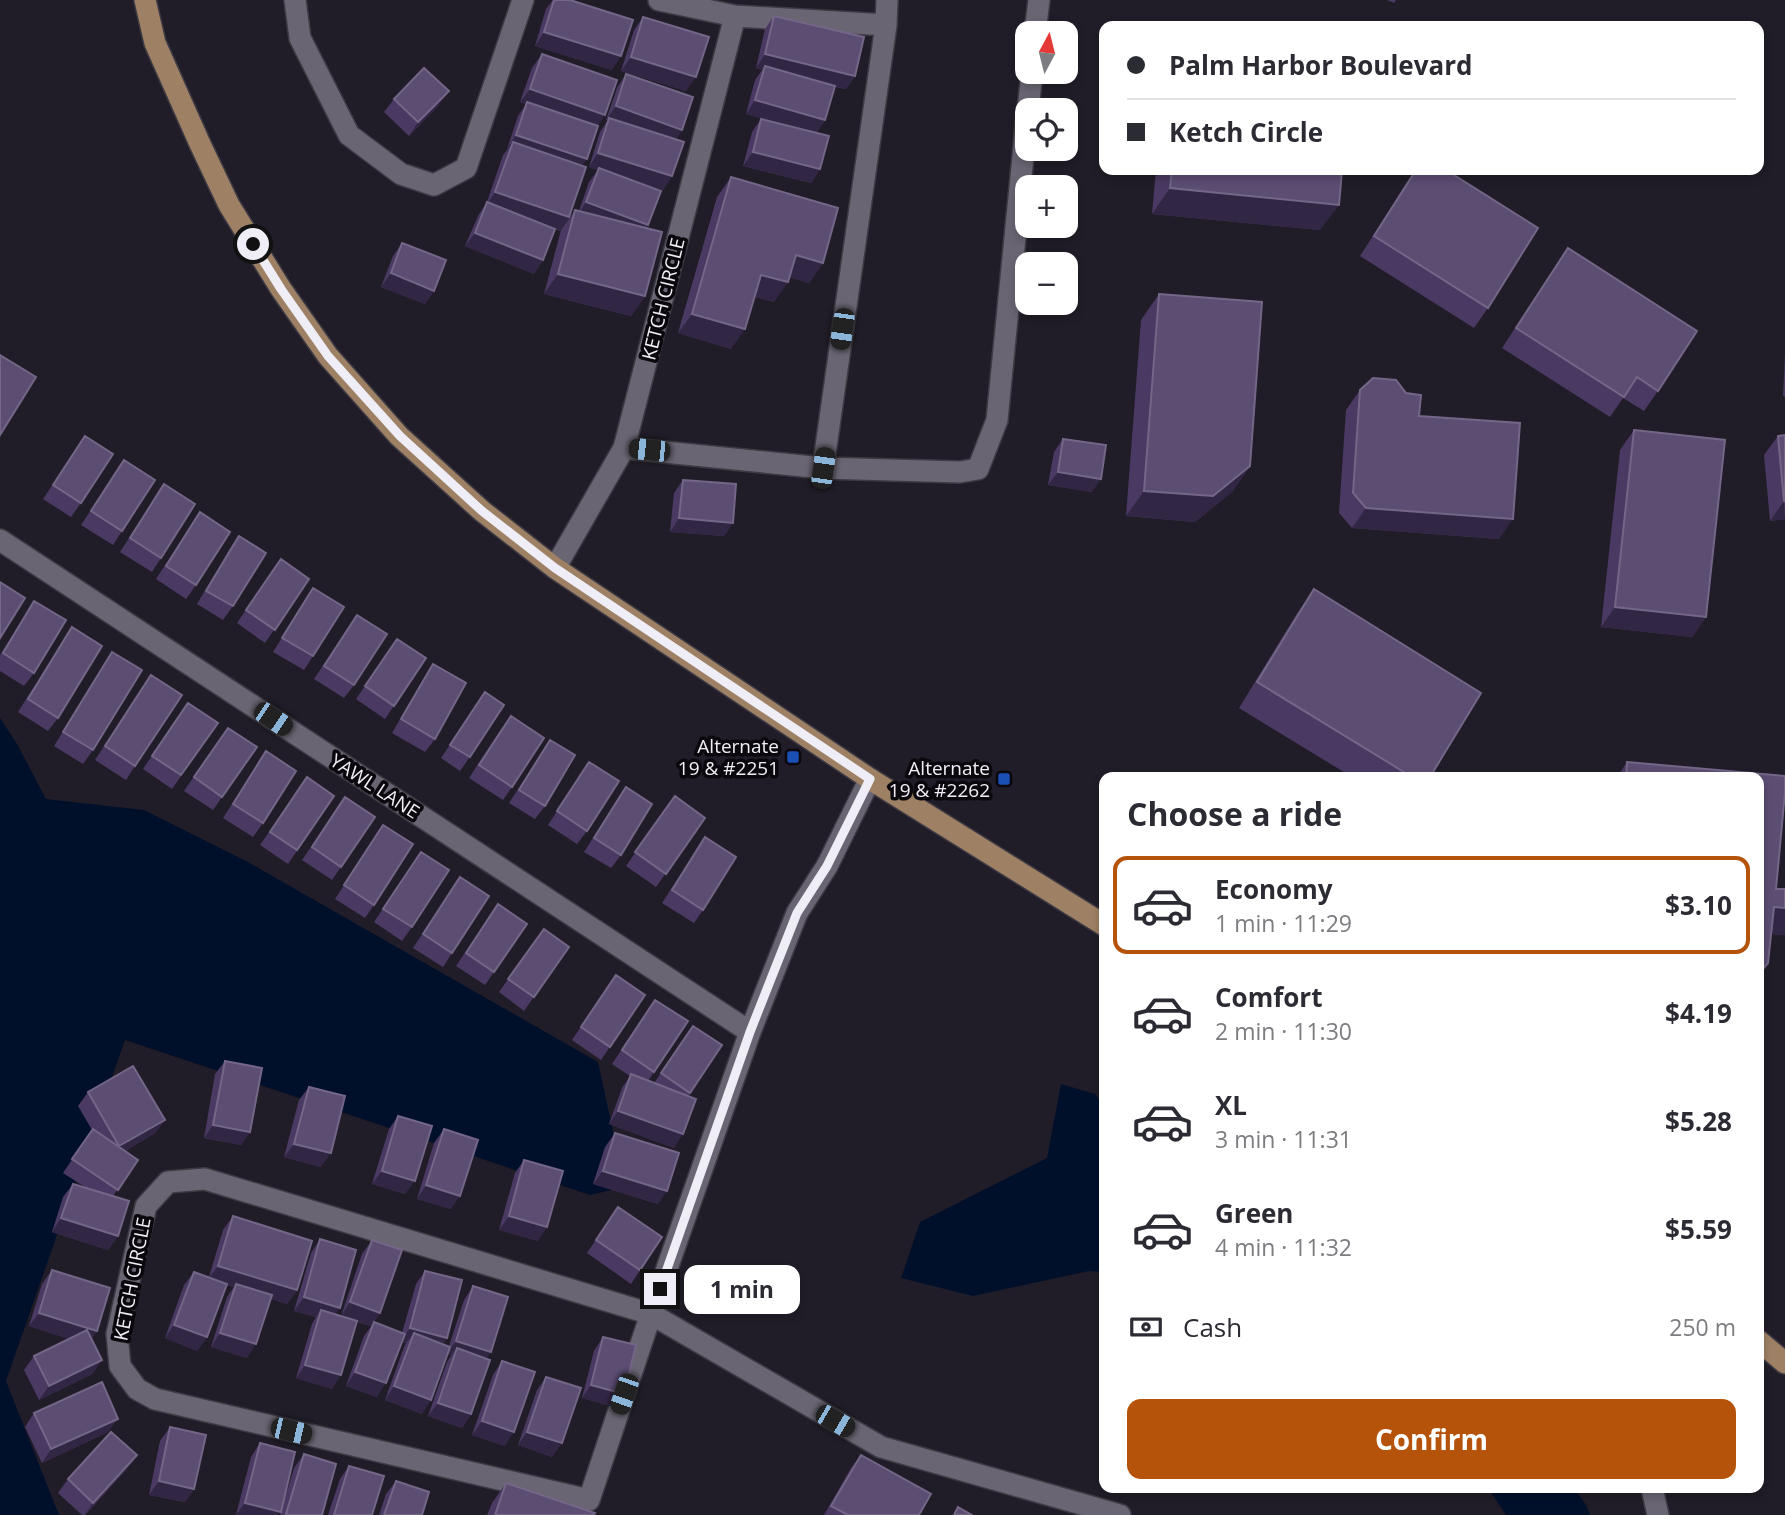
<!DOCTYPE html>
<meta charset="utf-8">
<style>
body{margin:0;font-family:"Open Sans",sans-serif;background:#f2f2f3;color:#2b2b33;height:100vh;display:flex;flex-direction:column;font-size:26px;white-space:nowrap}
*{box-sizing:border-box;margin:0}
p{font-size:23px;color:#7c7c81}
.icon{flex:none;width:38px;height:38px;fill:none;stroke:currentColor;stroke-width:2;stroke-linecap:round;stroke-linejoin:round}
.map{position:relative;flex:1;overflow:hidden}
.side{position:absolute;left:1099px;top:772px;width:665px;height:721px;display:flex;flex-direction:column;background:#fff;border-radius:14px;box-shadow:0 4px 10px #0003}
.side>*{flex:none}
.hud{position:absolute;left:1099px;top:21px;width:665px;height:154px;border-radius:14px;box-shadow:0 4px 10px #0003;display:grid;align-content:center;height:154px;padding:0 28px;background:#fff}
.needle{width:46px;rotate:7deg}
.controls{position:absolute;left:1015px;top:21px;display:grid;gap:14px}
.controls a{display:grid;place-items:center;width:63px;height:63px;border-radius:14px;background:#fff;box-shadow:0 4px 10px #0003;font-size:35px}
.end{position:absolute;width:32px;height:32px;margin:-16px;border:9px solid #efedf5;background:#111;box-shadow:0 0 0 4px #111}
.from{border-radius:50%}
.bubble{position:absolute;height:49px;border-radius:14px;background:#fff;box-shadow:0 4px 10px #0003;font-size:23px;font-weight:700;line-height:49px;text-align:center}
.car{position:absolute;width:21px;height:42px;margin:-21px -10px;border-radius:9px;box-shadow:0 0 5px 2px #0007;background:linear-gradient(#222 24%,#8ab4d8 0 40%,#222 0 76%,#8ab4d8 0 86%,#222 0)}
.hud b{display:flex;align-items:center;gap:24px;height:66px;font-size:26px}
.hud b+b{border-top:2px solid #e1e1e2}
.hud i{width:18px;height:18px;background:#2b2b33}
ul{padding:0;list-style:none}
li{display:flex;align-items:center;gap:21px;height:98px;margin:0 14px 10px;padding:0 14px;border:4px solid transparent;border-radius:14px}
li div{flex:1}
li b{display:block;font-size:26px}
li em{font-style:normal;font-weight:700}
li.selected{border-color:#b45309}
li>.icon{width:63px;height:63px;stroke-width:1.5}
h2{padding:0 28px;font-size:32px;line-height:84px}
.pay{display:flex;align-items:center;gap:18px;height:77px;padding:0 28px;font-size:26px}
.pay p{margin-inline-start:auto}
.button{display:flex;gap:14px;margin-top:auto;padding:14px 28px}
.button a{flex:1;height:80px;border-radius:14px;background:#b45309;color:#fff;font-size:28px;font-weight:700;line-height:80px;text-align:center}
.map>svg:first-child{display:block}
.water{fill:#00102b}
.lines{fill:none;stroke-linecap:round;stroke-linejoin:round}
.minor-casing{stroke:#3d3a43;stroke-width:24}
.major-casing{stroke:#3d3a43;stroke-width:24}
.minor{stroke:#6a6573;stroke-width:21}
.major{stroke:#9e8165;stroke-width:21}
.wall{fill:#4a3a63}
.shaded-wall{fill:#322645}
.building{fill:#5c4d73;stroke:#736687;stroke-width:2}
.route{stroke:#efedf5;stroke-width:9}
.transit-dot{fill:#1a4fb4;stroke:#0a080d;stroke-width:2.5}
.labels{text-anchor:middle;stroke-width:7;stroke-linejoin:round;paint-order:stroke}
.street-label{font-size:19px;fill:#efedf5;stroke:#0a080d}
.poi-label{font-size:19px;fill:#efedf5;stroke:#0a080d;text-anchor:end}
</style>
<div class="map">
<svg width="1785" height="1515" viewBox="0 0 1785 1515">
<rect width="100%" height="100%" fill="#211d28"/>
<path class="water" d="M0,718L17,744L46,799L144,810L248,862L598,1062L625,1187L590,1195L125,1040L6,1381L59,1515H0Z
M1061,1084L1095,1094L1104,1106V1272L1089,1271L973,1296L901,1278L920,1222L1047,1158Z
M1488,1488H1574L1586,1505L1590,1515H1506Z"/>
<g class="lines">
<defs>
<path id="minor" d="M295,0L300,38L349,135L401,174L434,185L466,168L523,0
M659,0L735,16L886,25
M1035,33L1039,0
M1028,110L1032,72
M624,448L823,468L960,472L978,469L997,420L1027,116
M823,468L886,25L887,0
M0,540L750,1032
M555,568L624,448L735,16
M870,779L827,866L797,913L750,1032L651,1314L881,1447L1120,1515
M205,1179L651,1314L589,1500L155,1399L137,1389L120,1366L117,1334L146,1206L168,1182Z
M1652,1488L1658,1515"/>
<path id="major" d="M145,0L155,43L200,144L229,205L281,289L328,356L399,436L482,511L555,568L870,779L1104,925
M1759,1341L1785,1363"/>
</defs>
<use href="#minor" class="minor-casing"/>
<use href="#major" class="major-casing"/>
<use href="#minor" class="minor"/>
<use href="#major" class="major"/>
</g>
<path class="wall" d="M553,0H570L612,70L535,46L546,9Z
M1387,0H1396L1394,3Z
M774,16L855,76L846,89L835,87L825,120L817,132L820,169L811,183L743,166L752,132L761,119L781,124L746,114L755,80L762,70L756,68L765,29Z
M643,17L686,91L621,71L634,30Z
M542,54L605,115L597,126L582,166L569,217L560,231L554,229L543,260L534,274L465,246L478,216L487,202L503,155L508,149H507L518,116L526,104L520,102L532,68Z
M626,74L682,130L676,139L672,176L663,190L638,182L648,225L646,228L645,296L631,316L544,294L561,230L575,210L579,211L589,182L598,170L589,167L600,132L608,120H606L617,88Z
M394,99L439,105L409,136L384,112Z
M1156,170H1342L1320,230L1152,214Z
M1415,170L1488,308L1474,328L1360,256Z
M731,177L823,263L809,283L789,277L774,302L755,297L731,349L678,333L717,197Z
M402,243L434,291L425,304L381,287L393,256Z
M1568,248L1658,391L1644,411L1623,398L1610,417L1502,348Z
M1159,294L1250,466L1232,492L1195,522L1126,516L1141,320Z
M1785,355V397L1783,396Z
M1360,390L1419,416L1499,539L1352,528L1339,513L1346,410Z
M1634,430L1706,617L1692,637L1601,627L1620,450Z
M1785,435V519L1770,521L1764,455L1778,436Z
M85,436L81,503L71,517L43,499Z
M1063,439L1092,492L1048,485L1054,452Z
M124,460L122,531L113,545L81,525Z
M683,480L733,523L724,536L670,532L674,493Z
M164,484L161,558L152,572L120,552Z
M200,512L196,585L186,599L156,579Z
M239,536L233,606L223,620L197,604L229,550Z
M281,559L309,579L265,643L237,623Z
M313,588V656L304,670L273,652Z
M1314,589L1430,777H1352L1239,708L1296,615Z
M34,601V673L24,686L0,671V655Z
M357,615L354,685L344,698L314,679Z
M72,627L58,718L48,731L18,712Z
M397,639L426,658L385,719L356,699Z
M112,652L93,750L83,764L54,746Z
M433,664L435,739L425,752L392,733L424,678Z
M142,689L135,766L126,780L95,760Z
M188,703L218,723L172,789L143,769Z
M476,706L470,757L460,771L441,758Z
M228,728L257,747L213,810L184,791Z
M501,729L512,787L503,800L469,778Z
M550,740L545,806L535,819L509,803Z
M266,751L263,823L253,837L223,818Z
M589,762L587,831L577,844L548,825Z
M1627,762L1785,776V792L1776,889H1785V935L1771,934L1768,963L1759,977V777H1617Z
M307,777L334,796L288,864L260,845Z
M626,787L621,855L611,868L584,852Z
M675,796L705,818L656,887L626,866Z
M345,797L375,817L332,880L302,860Z
M383,825L374,905L365,918L335,899Z
M705,837L703,910L694,923L662,903Z
M421,852L412,927L402,941L374,922Z
M460,877L452,953L443,967L413,948Z
M498,904L527,924L485,985L456,966Z
M544,929L569,947L524,1011L499,992Z
M616,975L645,995L601,1060L572,1040Z
M655,1000L688,1021L648,1081L654,1083L693,1026L722,1045L688,1096L674,1148L609,1124L622,1088L630,1076L612,1064Z
M225,1061L250,1132L241,1145L204,1138L215,1074Z
M309,1087L321,1167L284,1157L299,1100Z
M88,1092L165,1120L155,1133L125,1151L138,1160L113,1196L118,1236L108,1250L52,1232L63,1197L73,1184L85,1187L63,1173L92,1130L78,1106Z
M398,1116L405,1194L372,1184L389,1129Z
M444,1129L451,1209L417,1199L434,1143Z
M615,1133L658,1204L593,1184L605,1147Z
M524,1160L538,1241L499,1230L515,1173Z
M618,1207L662,1237L631,1284L587,1253Z
M233,1216L297,1290L287,1304L271,1299L247,1358L211,1347L227,1297L234,1287L226,1285L207,1337L197,1351L165,1338L184,1285L194,1272L209,1277L223,1230Z
M320,1239L335,1314L341,1316L362,1254L372,1240L380,1313L371,1326L357,1322L332,1389L296,1378L312,1324L316,1317L294,1311L311,1253Z
M52,1270L97,1331L91,1339L102,1360L92,1374L39,1400L24,1370L34,1356L69,1339L29,1326L42,1284Z
M425,1271L447,1338L443,1344L449,1346L464,1300L473,1286L486,1359L471,1414L462,1428L428,1416L447,1362L451,1356L448,1354L422,1414L385,1400L404,1347L406,1343L401,1342L377,1397L346,1386L364,1336L374,1322L402,1333L416,1284Z
M603,1337L614,1407L582,1398L594,1351Z
M502,1361L505,1446L472,1435L493,1375Z
M546,1377L552,1457L518,1445L537,1390Z
M34,1413L108,1432L42,1463L25,1427Z
M170,1427L194,1489L185,1502L149,1495L160,1441Z
M260,1443L278,1515H236L251,1457Z
M304,1454L322,1515H280L294,1468Z
M861,1455L919,1515H824L851,1468Z
M349,1466L372,1515H328L340,1479Z
M127,1469L85,1515H82L58,1493L68,1479Z
M396,1481L422,1515H379L386,1494Z
M506,1483L594,1515H487L492,1503Z"/>
<path class="shaded-wall" d="M544,32L621,56L612,70L535,46Z
M765,54L855,76L846,89L764,70L765,66L762,70L756,68Z
M631,57L696,77L686,91L621,71Z
M530,89L605,115L595,129L520,102Z
M449,91L439,105L409,136L418,122Z
M755,100L825,120L816,134L746,114Z
M616,106L682,130L673,143L609,118L608,120H606Z
M516,135L587,159L577,173L513,142L508,149H507Z
M753,152L820,169L811,183L743,166Z
M598,153L672,176L663,190L589,167Z
M1170,188L1339,205L1320,230L1152,214Z
M495,192L569,217L560,231L486,206Z
M586,202L648,225L638,239L577,216Z
M475,233L543,260L534,274L465,246Z
M796,255L823,263L809,283L782,275Z
M391,273L434,291L425,304L381,287Z
M558,274L645,296L631,316L544,294Z
M761,275L788,282L774,302L747,295Z
M692,314L745,329L731,349L678,333Z
M1250,466L1232,492L1195,522L1126,516L1144,491Z
M1058,472L1101,479L1092,492L1048,485Z
M1784,501L1785,519L1770,521Z
M1366,508L1513,519L1499,539L1352,528Z
M679,518L733,523L724,536L670,532Z
M1615,607L1706,617L1692,637L1601,627Z
M1774,907L1785,908V935L1759,933Z
M618,1111L683,1134L674,1148L609,1124Z
M165,1120L155,1133L110,1160L119,1146Z
M213,1125L250,1132L241,1145L204,1138Z
M294,1144L331,1153L321,1167L284,1157Z
M382,1171L415,1181L405,1194L372,1184Z
M603,1171L667,1191L658,1204L593,1184Z
M426,1185L460,1196L451,1209L417,1199Z
M509,1216L547,1227L538,1241L499,1230Z
M61,1218L118,1236L108,1250L52,1232Z
M218,1266L297,1290L287,1304L235,1288L236,1284L234,1287L208,1279Z
M304,1297L340,1308L330,1321L321,1310L316,1317L294,1311Z
M350,1302L380,1313L371,1326L341,1316Z
M39,1313L97,1331L87,1345L29,1326Z
M174,1325L207,1337L197,1351L165,1338Z
M410,1328L447,1338L438,1351L414,1333L406,1343L400,1342Z
M220,1333L256,1344L247,1358L211,1347Z
M456,1341L491,1352L481,1366L457,1348L451,1356L446,1354Z
M102,1360L92,1374L39,1400L49,1386Z
M305,1365L341,1375L332,1389L296,1378Z
M355,1372L386,1383L377,1397L346,1386Z
M591,1385L624,1394L614,1407L582,1398Z
M394,1386L431,1400L422,1414L385,1400Z
M438,1403L471,1414L462,1428L428,1416Z
M118,1419L108,1432L42,1463L51,1449Z
M482,1421L514,1432L505,1446L472,1435Z
M527,1432L562,1443L552,1457L518,1445Z
M137,1455L127,1469L84,1515L93,1503Z
M159,1481L194,1489L185,1502L149,1495Z
M245,1503L281,1512L278,1515H236Z"/>
<path class="building" d="M554,0H570L633,20L621,56L544,32Z
M774,16L864,37L855,76L765,54Z
M643,17L709,37L696,77L631,57Z
M542,54L617,80L605,115L530,89Z
M765,66L835,86L825,120L755,100Z
M424,68L449,91L418,122L394,99Z
M626,74L693,97L682,130L616,106Z
M527,102L598,126L587,159L516,135Z
M609,118L684,142L672,176L598,153Z
M761,119L829,136L820,169L753,152Z
M513,142L586,167L569,217L495,192Z
M599,168L661,191L648,225L586,202Z
M1172,170H1342L1339,205L1170,188Z
M1416,170H1446L1538,228L1488,308L1374,236Z
M731,177L838,208L823,263L796,255L788,282L761,275L745,329L692,314Z
M487,202L555,229L543,260L475,233Z
M575,210L662,232L645,296L558,274Z
M402,243L446,260L434,291L391,273Z
M1568,248L1697,331L1658,391L1637,377L1624,397L1516,328Z
M1159,294L1262,302L1250,466L1213,496L1144,491Z
M0,355L36,377L0,435Z
M1373,378L1396,380L1406,393L1421,395L1419,416L1520,423L1513,519L1366,508L1353,493L1360,390Z
M1634,430L1725,440L1706,617L1615,607Z
M1785,435V501H1784L1778,436Z
M85,436L113,454L81,503L53,485Z
M1063,439L1106,445L1101,479L1058,472Z
M124,460L155,480L122,531L91,511Z
M683,480L736,484L733,523L679,518Z
M164,484L195,504L161,558L130,538Z
M200,512L230,532L196,585L166,566Z
M239,536L266,553L233,606L206,591Z
M281,559L309,579L275,630L246,610Z
M0,582L25,598L0,638Z
M313,588L344,607L313,656L282,638Z
M1314,589L1481,693L1430,777H1412L1257,682Z
M34,601L66,620L34,673L3,653Z
M357,615L387,634L354,685L324,666Z
M72,627L102,646L58,718L28,699Z
M397,639L426,658L394,706L365,686Z
M112,652L142,670L93,750L63,732Z
M433,664L466,683L435,739L401,719Z
M151,675L182,695L135,766L105,746Z
M485,692L504,705L470,757L450,745Z
M188,703L218,723L181,775L152,756Z
M511,716L544,738L512,787L479,765Z
M228,728L257,747L222,797L194,777Z
M550,740L575,755L545,806L519,790Z
M266,751L296,771L263,823L233,804Z
M589,762L619,781L587,831L557,811Z
M1627,762L1785,776V792L1776,889H1785V908L1774,907L1768,963L1759,974V777H1626Z
M307,777L334,796L297,850L270,832Z
M626,787L652,804L621,855L594,838Z
M675,796L705,818L666,874L635,852Z
M345,797L375,817L341,867L312,847Z
M383,825L413,844L374,905L344,885Z
M705,837L736,857L703,910L672,890Z
M421,852L449,870L412,927L383,909Z
M460,877L489,896L452,953L423,934Z
M498,904L527,924L494,972L466,953Z
M544,929L569,947L534,997L508,979Z
M616,975L645,995L610,1047L581,1027Z
M655,1000L688,1021L654,1072L622,1050Z
M693,1026L722,1045L690,1093L661,1073Z
M225,1061L262,1068L250,1132L213,1125Z
M133,1066L165,1120L119,1146L88,1092Z
M631,1074L696,1099L683,1134L618,1111Z
M309,1087L345,1096L331,1153L294,1144Z
M398,1116L432,1126L415,1181L382,1171Z
M93,1129L138,1160L118,1190L72,1159Z
M444,1129L478,1140L460,1196L426,1185Z
M615,1133L679,1153L667,1191L603,1171Z
M524,1160L563,1171L547,1227L509,1216Z
M73,1184L129,1201L118,1236L61,1218Z
M618,1207L662,1237L640,1270L596,1240Z
M233,1216L312,1241L297,1290L218,1266Z
M320,1239L356,1250L340,1308L304,1297Z
M372,1240L402,1250L380,1313L350,1302Z
M52,1270L110,1288L97,1331L39,1313Z
M425,1271L462,1280L447,1338L410,1328Z
M194,1272L227,1284L207,1337L174,1325Z
M236,1284L272,1295L256,1344L220,1333Z
M473,1286L508,1297L491,1352L456,1341Z
M321,1310L357,1321L341,1375L305,1365Z
M374,1322L405,1334L386,1383L355,1372Z
M87,1330L102,1360L49,1386L34,1356Z
M414,1333L450,1347L431,1400L394,1386Z
M603,1337L636,1345L624,1394L591,1385Z
M457,1348L490,1360L471,1414L438,1403Z
M502,1361L535,1372L514,1432L482,1421Z
M546,1377L581,1388L562,1443L527,1432Z
M102,1382L118,1419L51,1449L34,1413Z
M170,1427L206,1435L194,1489L159,1481Z
M111,1432L137,1455L93,1503L68,1479Z
M260,1443L295,1452L281,1512L245,1503Z
M304,1454L336,1464L322,1515H290L286,1514Z
M861,1455L931,1494L919,1515H848L831,1506Z
M349,1466L384,1476L372,1515H334Z
M396,1481L429,1492L422,1515H384Z
M506,1483L595,1513L594,1515H495Z
M958,1507L972,1515H954Z"/>
<g class="lines">
<path class="route" d="M253,244L281,289L328,356L400,436L482,511L555,568L870,779L827,866L797,913L750,1032L660,1289"/>
</g>
<g class="transit-dot">
<rect x="786" y="750" width="14" height="14" rx="3.5"/>
<rect x="997" y="772" width="14" height="14" rx="3.5"/>
</g>
<g class="labels">
<g class="street-label">
<text transform="translate(663 299) rotate(-76)" y="7">KETCH CIRCLE</text>
<text transform="translate(375 786) rotate(33)" y="7">YAWL LANE</text>
<text transform="translate(132 1279) rotate(-79)" y="7">KETCH CIRCLE</text>
</g>
<g class="poi-label">
<text x="779" y="753">Alternate<tspan x="779" dy="22">19 &amp; #2251</tspan></text>
<text x="990" y="775">Alternate<tspan x="990" dy="22">19 &amp; #2262</tspan></text>
</g>
</g>
</svg>
<div class="controls">
<a><svg class="needle" viewBox="-14 -14 28 28"><path d="M0-13l5 13h-10z" fill="#e53935"/><path d="M0 13l5-13h-10z" fill="#7c7c81"/></svg></a>
<a><svg class="icon" aria-label="locate" viewBox="0 0 24 24"><circle cx="12" cy="12" r="6"/><path d="M12 2v4M12 18v4M2 12h4M18 12h4"/></svg></a>
<a>+</a>
<a>−</a>
</div>
<i class="end from" style="left:253px;top:244px"></i>
<i class="end" style="left:660px;top:1289px"></i>
<div class="bubble" style="left:684px;top:1265px;width:116px">1 min</div>
<i class="car" style="left:842px;top:329px;rotate:188deg"></i>
<i class="car" style="left:649px;top:450px;rotate:276deg"></i>
<i class="car" style="left:823px;top:468px;rotate:8deg"></i>
<i class="car" style="left:273px;top:719px;rotate:124deg"></i>
<i class="car" style="left:624px;top:1394px;rotate:199deg"></i>
<i class="car" style="left:835px;top:1421px;rotate:120deg"></i>
<i class="car" style="left:291px;top:1431px;rotate:103deg"></i>
<div class="hud">
<b><i class="from"></i>Palm Harbor Boulevard</b>
<b><i></i>Ketch Circle</b>
</div>
<section class="side">
<h2>Choose a ride</h2>
<ul>
<li class="selected"><svg class="icon" aria-label="car" viewBox="0 0 24 24"><path d="M5 17H2v-5l4-1 3-4h7l3 4 3 1v5h-3M9 17h6M6 11h13"/><circle cx="7" cy="17" r="2"/><circle cx="17" cy="17" r="2"/></svg><div><b>Economy</b><p>1 min · 11:29</p></div><em>$3.10</em></li>
<li><svg class="icon" aria-label="car" viewBox="0 0 24 24"><path d="M5 17H2v-5l4-1 3-4h7l3 4 3 1v5h-3M9 17h6M6 11h13"/><circle cx="7" cy="17" r="2"/><circle cx="17" cy="17" r="2"/></svg><div><b>Comfort</b><p>2 min · 11:30</p></div><em>$4.19</em></li>
<li><svg class="icon" aria-label="car" viewBox="0 0 24 24"><path d="M5 17H2v-5l4-1 3-4h7l3 4 3 1v5h-3M9 17h6M6 11h13"/><circle cx="7" cy="17" r="2"/><circle cx="17" cy="17" r="2"/></svg><div><b>XL</b><p>3 min · 11:31</p></div><em>$5.28</em></li>
<li><svg class="icon" aria-label="car" viewBox="0 0 24 24"><path d="M5 17H2v-5l4-1 3-4h7l3 4 3 1v5h-3M9 17h6M6 11h13"/><circle cx="7" cy="17" r="2"/><circle cx="17" cy="17" r="2"/></svg><div><b>Green</b><p>4 min · 11:32</p></div><em>$5.59</em></li>
</ul>
<div class="pay"><svg class="icon" aria-label="cash" viewBox="0 0 24 24"><path d="M3 7h18v10H3z"/><circle cx="12" cy="12" r="2"/></svg>Cash<p>250 m</p></div>
<div class="button"><a>Confirm</a></div>
</section>
</div>
